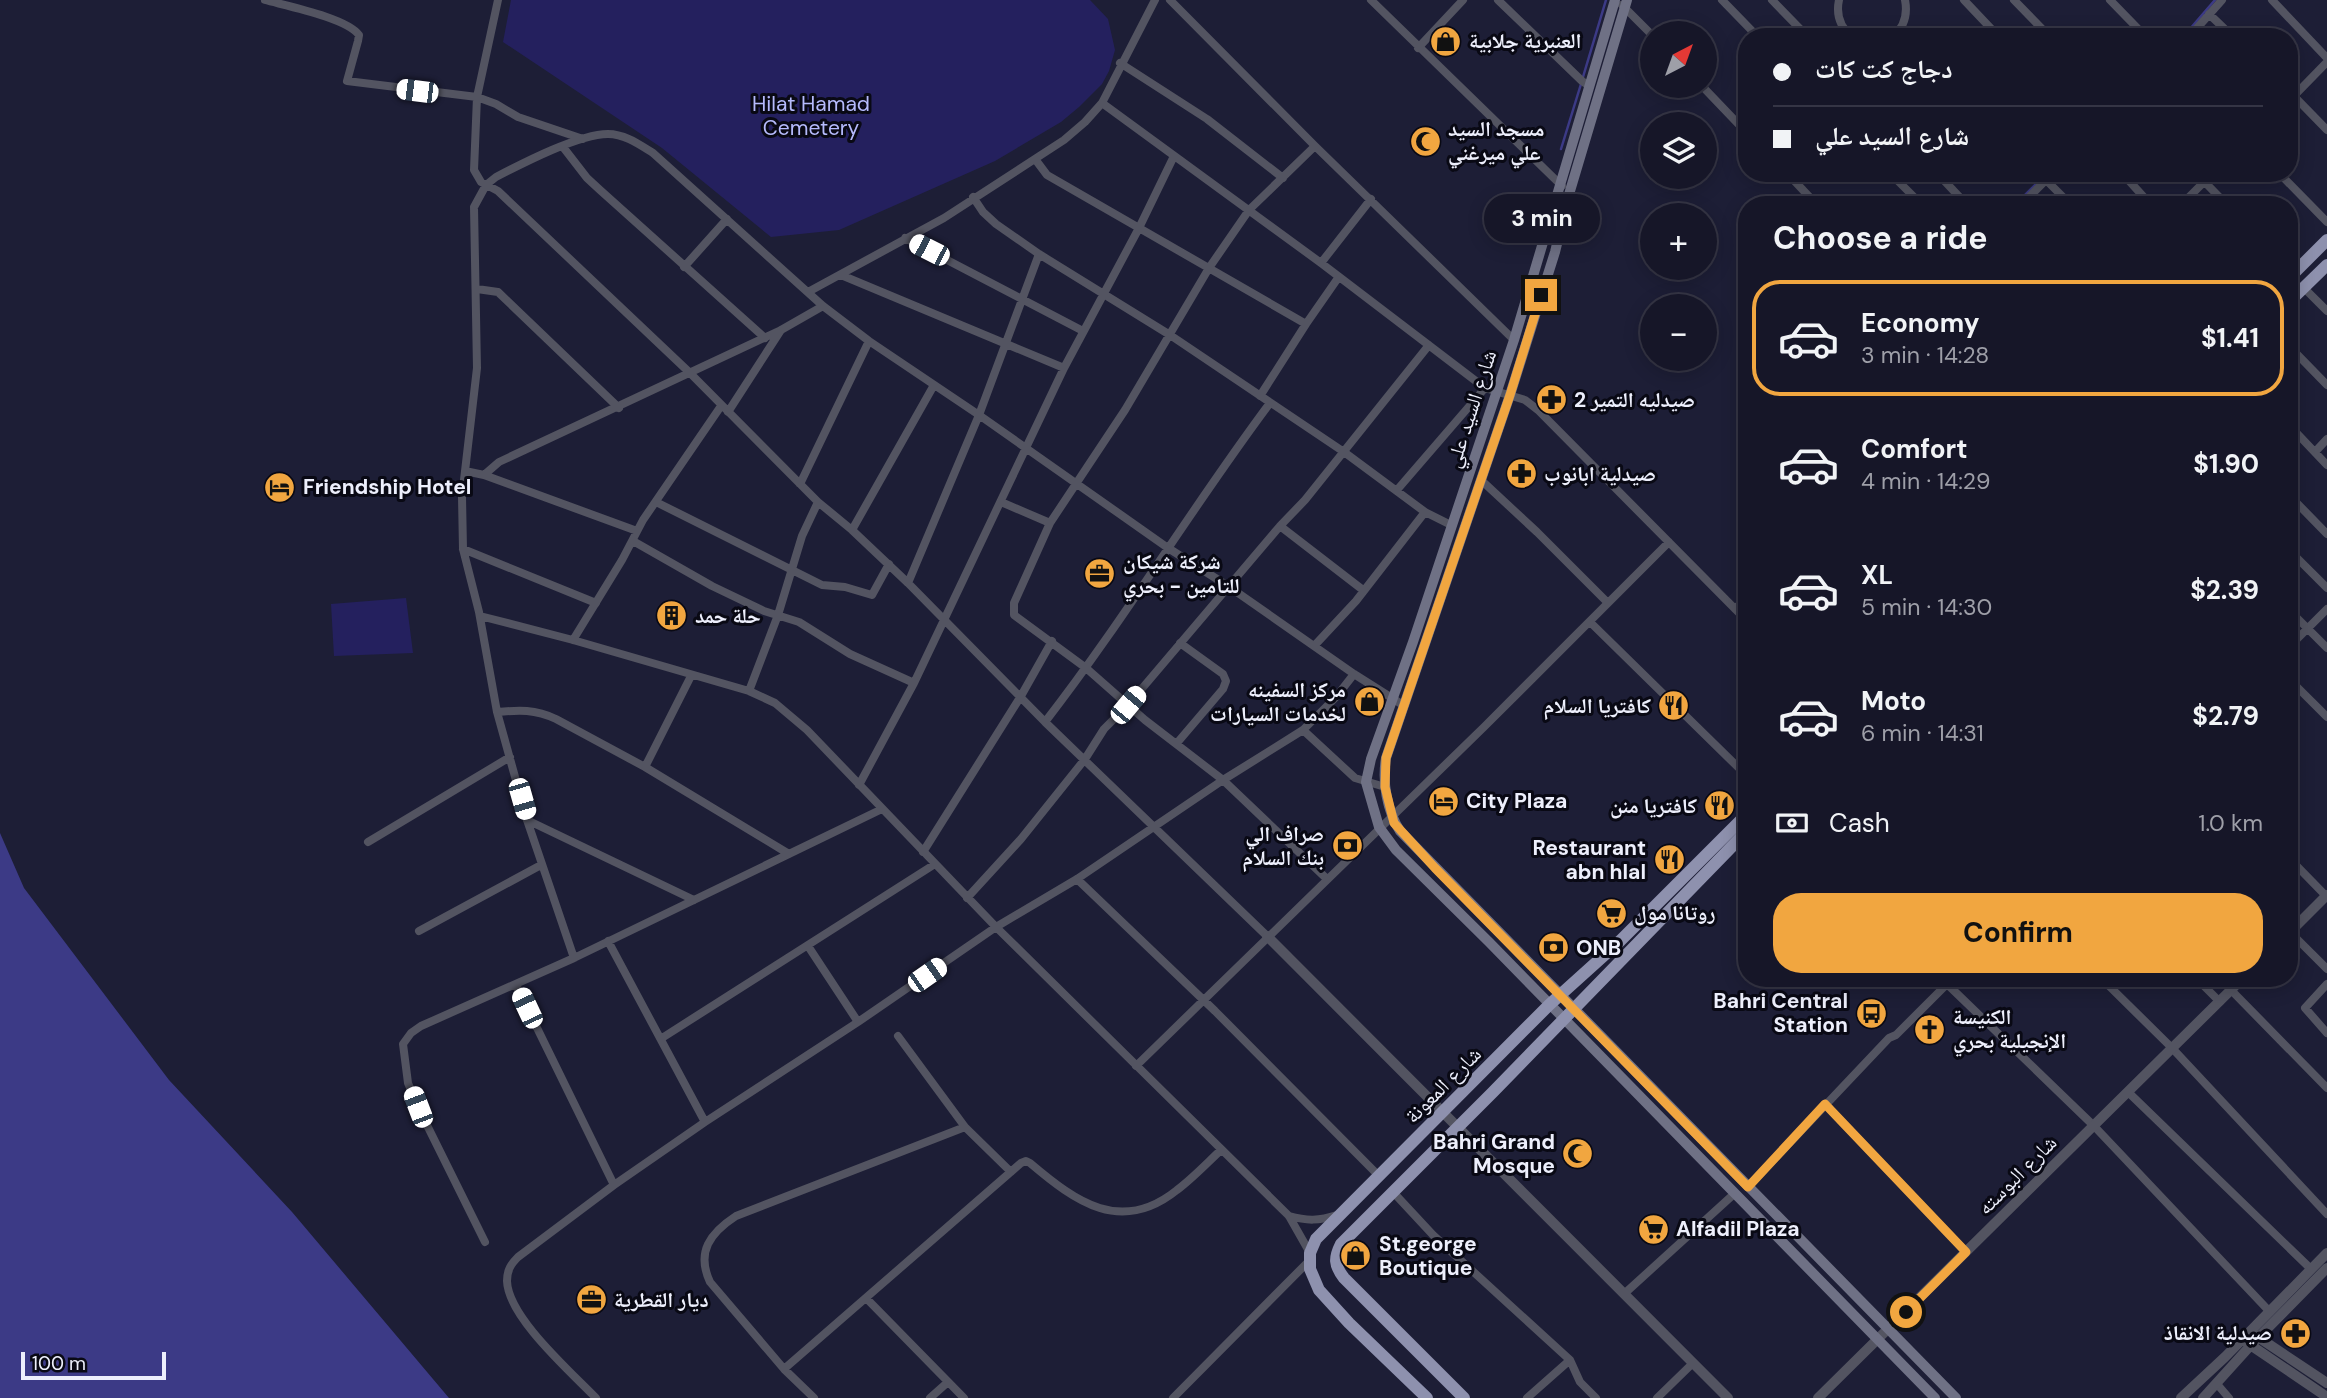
<!DOCTYPE html>
<meta charset="utf-8">
<style>
body{margin:0;font-family:"DM Sans","Noto Naskh Arabic",sans-serif;background:#1f1f30;color:#f1f3f6;height:100vh;display:flex;flex-direction:column;font-size:26px;white-space:nowrap}
*{box-sizing:border-box;margin:0}
p{font-size:23px;color:#9e9fa8}
.icon{flex:none;width:38px;height:38px;fill:none;stroke:currentColor;stroke-width:2;stroke-linecap:round;stroke-linejoin:round}
.map{position:relative;flex:1;overflow:hidden}
.details{position:absolute;left:1738px;top:196px;width:560px;height:791px;display:flex;flex-direction:column;background:#161628;border-radius:28px;box-shadow:0 4px 18px #0003,0 0 0 2px #353545}
.details>*{flex:none}
.guide{position:absolute;left:1738px;top:28px;width:560px;height:154px;border-radius:28px;box-shadow:0 4px 18px #0003,0 0 0 2px #353545;display:grid;align-content:center;height:154px;padding:0 35px;background:#161628}
.needle{width:46px;rotate:41deg}
.fabs{position:absolute;left:1640px;top:21px;display:grid;gap:14px}
.fabs a{display:grid;place-items:center;width:77px;height:77px;border-radius:50%;background:#161628;box-shadow:0 4px 18px #0003,0 0 0 2px #353545;font-size:35px}
.scale{position:absolute;left:21px;bottom:18px;width:145px;box-sizing:border-box;padding-left:7px;border:4px solid #edeffc;border-top:0;font-size:19px;line-height:24px;white-space:nowrap;color:#edeffc;-webkit-text-stroke:5px #090914;paint-order:stroke}
.end{position:absolute;width:32px;height:32px;margin:-16px;border:9px solid #f1a640;background:#111;box-shadow:0 0 0 4px #111}
.from{border-radius:50%}
.bubble{position:absolute;height:49px;border-radius:24px;background:#161628;box-shadow:0 4px 18px #0003,0 0 0 2px #353545;font-size:23px;font-weight:700;line-height:49px;text-align:center}
.car{position:absolute;width:21px;height:42px;margin:-21px -10px;border-radius:9px;box-shadow:0 0 5px 2px #0007;background:linear-gradient(#fff 24%,#345 0 40%,#fff 0 76%,#345 0 86%,#fff 0)}
.guide b{display:flex;align-items:center;gap:24px;height:66px;font-size:26px}
.guide b+b{border-top:2px solid #353545}
.guide i{width:18px;height:18px;background:#f1f3f6}
ul{padding:0;list-style:none}
li{display:flex;align-items:center;gap:21px;height:116px;margin:0 14px 10px;padding:0 21px;border:4px solid transparent;border-radius:28px}
li div{flex:1}
li b{display:block;font-size:26px}
li em{font-style:normal;font-weight:700}
li.current{border-color:#f1a640}
li>.icon{width:63px;height:63px;stroke-width:1.5}
h2{padding:0 35px;font-size:32px;line-height:84px}
.pay{display:flex;align-items:center;gap:18px;height:77px;padding:0 35px;font-size:26px}
.pay p{margin-inline-start:auto}
.action{display:flex;gap:14px;margin-top:auto;padding:14px 35px}
.action a{flex:1;height:80px;border-radius:28px;background:#f1a640;color:#111;font-size:28px;font-weight:700;line-height:80px;text-align:center}
.map>svg:first-child{display:block}
.green{fill:#24205e}
.water{fill:#3c3a86}
.lines{fill:none;stroke-linecap:round;stroke-linejoin:round}
.stream{stroke:#3c3a86;stroke-width:2.5}
.minor{stroke:#535461;stroke-width:8}
.tertiary{stroke:#535461;stroke-width:10}
.secondary{stroke:#6f7185;stroke-width:10}
.trunk{stroke:#8e91ae;stroke-width:12}
.route{stroke:#f1a640;stroke-width:9}
.labels{text-anchor:middle;stroke-width:6;stroke-linejoin:round;paint-order:stroke}
.poi-label{font-size:21px;font-weight:bold;fill:#edeffc;stroke:#090914;text-anchor:start}
.park-label{font-size:21px;fill:#b5bafc;stroke:#090914}
.street-label{font-size:21px;fill:#edeffc;stroke:#090914}
</style>
<div class="map">
<svg width="2327" height="1398" viewBox="0 0 2327 1398">
<rect width="100%" height="100%" fill="#1d1e36"/>
<path class="green" d="M511,0H1090L1108,19L1115,50L1109,71L1102,84L1079,107L1061,122L995,161L839,230L771,237L662,148L503,42Z
M406,598L413,653L334,656L331,604Z"/>
<path class="water" d="M0,833L24,888L169,1080L292,1212L449,1398H0Z"/>
<g class="lines">
<path class="stream" d="M2183,37L2215,0
M1583,77L1606,0
M1561,149L1581,84
M2015,205L2047,173"/>
<path class="minor" d="M265,0C287,6 347,18 359,35L358,41L347,81L477,97L496,104L518,117L583,139
M498,0L477,97L474,170L481,182L498,191L690,373L818,502L852,530L908,583L1045,722L1267,936
M1170,0L1315,146L1514,340
M1371,0L1562,186
M1498,0L1582,81L1589,86
M1722,0L1758,37
M1772,0L1808,37
M1839,0C1836,14 1840,27 1852,37
M1964,0L1999,37
M2014,0L2050,37
M2110,0L2146,37
M2272,0L2327,58
M1622,5L1652,35
M2209,14L2233,37
M1893,37C1904,27 1908,15 1905,0
M2189,37L2222,0
M1418,48L1463,0
M1120,63L1207,119L1283,178
M1702,86L1746,132
M2289,91L2327,130
M2289,101L2327,62
M1102,103L1321,263L1485,388L1525,400L1538,410L1746,620
M1315,146L1249,210L1209,268L1125,410L1050,523L1014,603V615L1086,668L1145,720L1223,780L1327,879
M563,147L587,178L600,190L765,338
M1035,159L1047,175L1306,324L1338,278
M1787,173L1817,205
M1890,173L1922,205
M1937,173L1967,205
M2039,173L2071,205
M2122,173L2151,205
M2196,173L2227,205
M2279,173L2327,222
M973,197L983,212L996,224L1039,254L1170,335L1344,452L1425,512L1451,525
M2021,205L2053,173
M2181,205L2213,173
M905,238L1083,331
M1321,263L1371,199
M684,267L727,219
M841,275L1064,368
M2304,288L2327,311
M477,289L498,292L619,408
M808,292L944,218L1064,140L1085,122L1102,103L1155,0
M2289,346L2327,385
M1260,396L1306,324
M728,412L781,330
M2289,425L2327,465
M2315,452L2327,439
M465,471L484,475L637,531
M484,475L499,462L781,330L823,306
M1481,480L1537,532L1608,603
M800,484L869,341
M1397,490L1485,388
M2289,495L2327,534
M656,502L822,585L845,587L872,595L889,564
M1001,502L1050,523
M1280,526L1363,590
M852,530L934,385
M633,541L712,586L764,611L799,622L850,654L914,683
M463,549L596,603
M2289,550L2327,588
M908,583L979,415L1039,254
M1735,609L1746,598
M2289,610L2327,648
M480,616L573,640L749,691L775,703L807,730L996,927L1289,1216L1310,1253
M1590,622L1746,775
M573,640L622,560L643,520L721,406
M1315,645L1356,601L1425,512
M2289,647L2327,609
M2289,679L2327,717
M749,691L778,615L802,536L818,502
M497,712C519,710 535,709 556,719L645,767L789,854
M1045,722C1125,619 1192,507 1270,403
M1303,730L1355,778L1385,787
M1177,743L1223,689L1226,681L1223,674L1180,643
M645,767L691,676
M859,785L914,683L1064,368L1139,228L1174,156
M527,820L694,900
M368,842L510,757
M923,852L1021,696L1052,641
M2289,858L2326,896
M1077,879L1215,1011L1379,1176
M967,898L1021,839L1085,759L1104,729L1128,705L1280,526L1305,500L1429,345
M419,931L541,865
M2290,932L2327,969
M608,941L705,1122
M808,946L858,1022
M574,958L527,820L497,712L479,612L463,549L462,497L477,368L474,207L486,185L496,177C523,163 579,134 608,134C625,134 640,145 653,153L823,306L869,341L979,415L1168,548L1228,586L1354,674L1403,705
M2101,978L2172,1048L2327,1214
M2196,978L2220,1002
M1947,984L2094,1126L2270,1312
M2327,984L2305,1008L2327,1033
M516,985L614,1185
M2231,990L2327,1088
M898,1036L965,1127L1011,1172
M662,1038L935,864
M1136,1066L1484,727L1669,542
M2128,1092L2311,1269
M1825,1104L1966,1252
M1748,1187L1889,1038L1896,1035L1953,978
M1393,1192L1433,1235L1570,1360L1580,1382L1596,1398
M1289,1216C1307,1221 1319,1221 1337,1215
M485,1242L418,1107L408,1083L403,1044L411,1033L421,1026L574,958L882,809
M1624,1294L1734,1194
M866,1298L964,1398
M784,1369L1021,1163L1026,1161L1030,1163C1076,1202 1121,1235 1177,1190C1193,1178 1207,1163 1221,1150
M2217,1384L2229,1398
M596,1398C571,1372 508,1317 507,1281C507,1270 511,1264 518,1257L614,1185L705,1122L858,1022L996,927L1077,879L1223,780L1303,730L1336,697L1354,674
M814,1398L784,1369L710,1282C696,1252 710,1233 736,1216L965,1127
M930,1398L948,1382
M1173,1398L1310,1260
M1527,1398L1570,1360
M1657,1398L1693,1363"/>
<path class="tertiary" d="M2289,933L2327,895
M1267,936L1728,1398
M2255,1335L2327,1383
M2246,1342L2327,1397
M1818,1398L2243,978
M2181,1398L2225,1357L2327,1253
M2203,1398L2251,1345L2327,1268"/>
<path class="secondary" d="M1615,0L1514,340L1413,642L1371,759L1366,782L1379,827L1396,850L1489,942L1935,1398
M1627,0L1570,191L1555,252L1510,395L1386,758C1382,782 1387,811 1400,831L1956,1398"/>
<path class="trunk" d="M2289,278L2327,240
M2289,302L2327,265
M1427,1398L1349,1323L1319,1290L1310,1269V1253L1316,1239L1549,1005L1620,941L1746,815
M1464,1398L1344,1278C1334,1265 1334,1258 1341,1244L1493,1092L1746,832"/>
</g>
<g class="lines">
<path class="route" d="M1541,295L1510,395L1386,758L1385,787L1394,823L1435,868L1748,1187L1825,1104L1966,1252L1906,1312"/>
</g>
<defs>
<symbol id="shop-disc" viewBox="-11 -11 22 22"><circle r="9.5" fill="#f1a640" stroke="#090914"/><path d="M-5-2.5h2.3a2.7 3.5 0 0 1 5.4 0H5L5.5 6h-11ZM-1.5-2.5h3a1.5 2.3 0 0 0-3 0Z" fill="#111"/></symbol>
<symbol id="mosque-disc" viewBox="-11 -11 22 22"><circle r="9.5" fill="#f1a640" stroke="#090914"/><path d="M3.5-4.9A6 6 0 1 0 3.5 4.9A5 5 0 1 1 3.5-4.9Z" fill="#111"/></symbol>
<symbol id="pharmacy-disc" viewBox="-11 -11 22 22"><circle r="9.5" fill="#f1a640" stroke="#090914"/><path d="M-2-6h4v4h4v4h-4v4h-4v-4h-4v-4h4Z" fill="#111"/></symbol>
<symbol id="hotel-disc" viewBox="-11 -11 22 22"><circle r="9.5" fill="#f1a640" stroke="#090914"/><path d="M-6-4.5h1.5V1H6V5H4.5V3h-9V5H-6ZM-4 0a1.8 1.8 0 1 1 3.6 0ZM.5 0V-2.5h3Q6-2.5 6 0Z" fill="#111"/></symbol>
<symbol id="office-disc" viewBox="-11 -11 22 22"><circle r="9.5" fill="#f1a640" stroke="#090914"/><path d="M-6-3h4V-5.5h4V-3h4V5H-6ZM-1-4.5V-3h2v-1.5ZM-6 0V1H6V0Z" fill="#111"/></symbol>
<symbol id="building-disc" viewBox="-11 -11 22 22"><circle r="9.5" fill="#f1a640" stroke="#090914"/><path d="M-4-6H4V6H1V3H-1V6H-4ZM-2.5-4.3h1.7v1.8h-1.7ZM.8-4.3h1.7v1.8H.8ZM-2.5-1h1.7V.8h-1.7ZM.8-1h1.7V.8H.8Z" fill="#111"/></symbol>
<symbol id="restaurant-disc" viewBox="-11 -11 22 22"><circle r="9.5" fill="#f1a640" stroke="#090914"/><path d="M-5-6h1v4h1v-4h1v4h1v-4h1v5L-1.5 .5V6h-2V.5L-5-1ZM5-6V6H3V1.5H1.5Q1.5-4 5-6Z" fill="#111"/></symbol>
<symbol id="bank-disc" viewBox="-11 -11 22 22"><circle r="9.5" fill="#f1a640" stroke="#090914"/><path d="M-6-4H6V4H-6ZM0-2.3a2.3 2.3 0 1 0 0 4.6a2.3 2.3 0 1 0 0-4.6Z" fill="#111"/></symbol>
<symbol id="supermarket-disc" viewBox="-11 -11 22 22"><circle r="9.5" fill="#f1a640" stroke="#090914"/><path d="M-6-5.5h2.5l.6 2H6L4.5 2H-2.5L-4.4-4H-6ZM-1.5 3.2a1.3 1.3 0 1 0 .1 0ZM3 3.2a1.3 1.3 0 1 0 .1 0Z" fill="#111"/></symbol>
<symbol id="bus-disc" viewBox="-11 -11 22 22"><circle r="9.5" fill="#f1a640" stroke="#090914"/><path d="M-5-6H5V4H4V6H2V4H-2V6H-4V4H-5ZM-3.5-4V0h7V-4ZM-3.5 1.2v1.5H-2V1.2ZM2 1.2v1.5H3.5V1.2Z" fill="#111"/></symbol>
<symbol id="church-disc" viewBox="-11 -11 22 22"><circle r="9.5" fill="#f1a640" stroke="#090914"/><path d="M-1.2-6h2.4v3.5h3.3v2.4h-3.3V6h-2.4V-.1h-3.3v-2.4h3.3Z" fill="#111"/></symbol>
</defs>
<g fill-rule="evenodd">
<use href="#shop-disc" x="1428" y="24" width="35" height="35"/>
<use href="#mosque-disc" x="1408" y="124" width="35" height="35"/>
<use href="#pharmacy-disc" x="1534" y="382" width="35" height="35"/>
<use href="#pharmacy-disc" x="1504" y="456" width="35" height="35"/>
<use href="#hotel-disc" x="262" y="470" width="35" height="35"/>
<use href="#office-disc" x="1082" y="556" width="35" height="35"/>
<use href="#building-disc" x="654" y="598" width="35" height="35"/>
<use href="#shop-disc" x="1352" y="684" width="35" height="35"/>
<use href="#restaurant-disc" x="1656" y="688" width="35" height="35"/>
<use href="#hotel-disc" x="1426" y="784" width="35" height="35"/>
<use href="#restaurant-disc" x="1702" y="788" width="35" height="35"/>
<use href="#bank-disc" x="1330" y="828" width="35" height="35"/>
<use href="#restaurant-disc" x="1652" y="842" width="35" height="35"/>
<use href="#supermarket-disc" x="1594" y="896" width="35" height="35"/>
<use href="#bank-disc" x="1536" y="930" width="35" height="35"/>
<use href="#bus-disc" x="1854" y="996" width="35" height="35"/>
<use href="#church-disc" x="1912" y="1012" width="35" height="35"/>
<use href="#mosque-disc" x="1560" y="1136" width="35" height="35"/>
<use href="#supermarket-disc" x="1636" y="1212" width="35" height="35"/>
<use href="#shop-disc" x="1338" y="1238" width="35" height="35"/>
<use href="#office-disc" x="574" y="1282" width="35" height="35"/>
<use href="#pharmacy-disc" x="2278" y="1316" width="35" height="35"/>
</g>
<g class="labels">
<g class="poi-label">
<text x="1469" y="48">العنبرية جلابية</text>
<text x="1448" y="136">مسجد السيد<tspan x="1448" dy="24">علي ميرغني</tspan></text>
<text x="1574" y="407">صيدليه التمير 2</text>
<text x="1544" y="481">صيدلية ابانوب</text>
<text x="303" y="494">Friendship Hotel</text>
<text x="1123" y="569">شركة شيكان<tspan x="1123" dy="24">للتامين - بحري</tspan></text>
<text x="695" y="623">حلة حمد</text>
<text x="1346" y="697" text-anchor="end">مركز السفينه<tspan x="1346" dy="24">لخدمات السيارات</tspan></text>
<text x="1651" y="713" text-anchor="end">كافتريا السلام</text>
<text x="1466" y="808">City Plaza</text>
<text x="1697" y="813" text-anchor="end">كافتريا منن</text>
<text x="1324" y="841" text-anchor="end">صراف الي<tspan x="1324" dy="24">بنك السلام</tspan></text>
<text x="1646" y="855" text-anchor="end">Restaurant<tspan x="1646" dy="24">abn hlal</tspan></text>
<text x="1634" y="920">روتانا مول</text>
<text x="1576" y="955">ONB</text>
<text x="1848" y="1008" text-anchor="end">Bahri Central<tspan x="1848" dy="24">Station</tspan></text>
<text x="1953" y="1024">الكنيسة<tspan x="1953" dy="24">الإنجيلية بحري</tspan></text>
<text x="1555" y="1149" text-anchor="end">Bahri Grand<tspan x="1555" dy="24">Mosque</tspan></text>
<text x="1676" y="1236">Alfadil Plaza</text>
<text x="1379" y="1251">St.george<tspan x="1379" dy="24">Boutique</tspan></text>
<text x="614" y="1307">ديار القطرية</text>
<text x="2272" y="1340" text-anchor="end">صيدلية الانقاذ</text>
</g>
<g class="park-label">
<text x="811" y="111">Hilat Hamad<tspan x="811" dy="24">Cemetery</tspan></text>
</g>
<g class="street-label">
<text transform="translate(1471 409) rotate(-72)" y="7">شارع السيد علي</text>
<text transform="translate(1443 1085) rotate(-45)" y="7">شارع المعونة</text>
<text transform="translate(2017 1175) rotate(-45)" y="7">شارع البوسته</text>
</g>
</g>
</svg>
<div class="fabs">
<a><svg class="needle" viewBox="-14 -14 28 28"><path d="M0-13l5 13h-10z" fill="#e53935"/><path d="M0 13l5-13h-10z" fill="#9e9fa8"/></svg></a>
<a><svg class="icon" aria-label="layers" viewBox="0 0 24 24"><path d="M12 4l9 5-9 5-9-5zM3 14l9 5 9-5"/></svg></a>
<a>+</a>
<a>−</a>
</div>
<div class="scale">100 m</div>
<i class="end from" style="left:1906px;top:1312px"></i>
<i class="end" style="left:1541px;top:295px"></i>
<div class="bubble" style="left:1484px;top:194px;width:116px">3 min</div>
<i class="car" style="left:417px;top:91px;rotate:277deg"></i>
<i class="car" style="left:929px;top:250px;rotate:297deg"></i>
<i class="car" style="left:1128px;top:705px;rotate:40deg"></i>
<i class="car" style="left:522px;top:799px;rotate:164deg"></i>
<i class="car" style="left:927px;top:975px;rotate:55deg"></i>
<i class="car" style="left:527px;top:1008px;rotate:335deg"></i>
<i class="car" style="left:418px;top:1107px;rotate:339deg"></i>
<div class="guide">
<b><i class="from"></i>دجاج كت كات</b>
<b><i></i>شارع السيد علي</b>
</div>
<section class="details">
<h2>Choose a ride</h2>
<ul>
<li class="current"><svg class="icon" aria-label="car" viewBox="0 0 24 24"><path d="M5 17H2v-5l4-1 3-4h7l3 4 3 1v5h-3M9 17h6M6 11h13"/><circle cx="7" cy="17" r="2"/><circle cx="17" cy="17" r="2"/></svg><div><b>Economy</b><p>3 min · 14:28</p></div><em>$1.41</em></li>
<li><svg class="icon" aria-label="car" viewBox="0 0 24 24"><path d="M5 17H2v-5l4-1 3-4h7l3 4 3 1v5h-3M9 17h6M6 11h13"/><circle cx="7" cy="17" r="2"/><circle cx="17" cy="17" r="2"/></svg><div><b>Comfort</b><p>4 min · 14:29</p></div><em>$1.90</em></li>
<li><svg class="icon" aria-label="car" viewBox="0 0 24 24"><path d="M5 17H2v-5l4-1 3-4h7l3 4 3 1v5h-3M9 17h6M6 11h13"/><circle cx="7" cy="17" r="2"/><circle cx="17" cy="17" r="2"/></svg><div><b>XL</b><p>5 min · 14:30</p></div><em>$2.39</em></li>
<li><svg class="icon" aria-label="car" viewBox="0 0 24 24"><path d="M5 17H2v-5l4-1 3-4h7l3 4 3 1v5h-3M9 17h6M6 11h13"/><circle cx="7" cy="17" r="2"/><circle cx="17" cy="17" r="2"/></svg><div><b>Moto</b><p>6 min · 14:31</p></div><em>$2.79</em></li>
</ul>
<div class="pay"><svg class="icon" aria-label="cash" viewBox="0 0 24 24"><path d="M3 7h18v10H3z"/><circle cx="12" cy="12" r="2"/></svg>Cash<p>1.0 km</p></div>
<div class="action"><a>Confirm</a></div>
</section>
</div>
